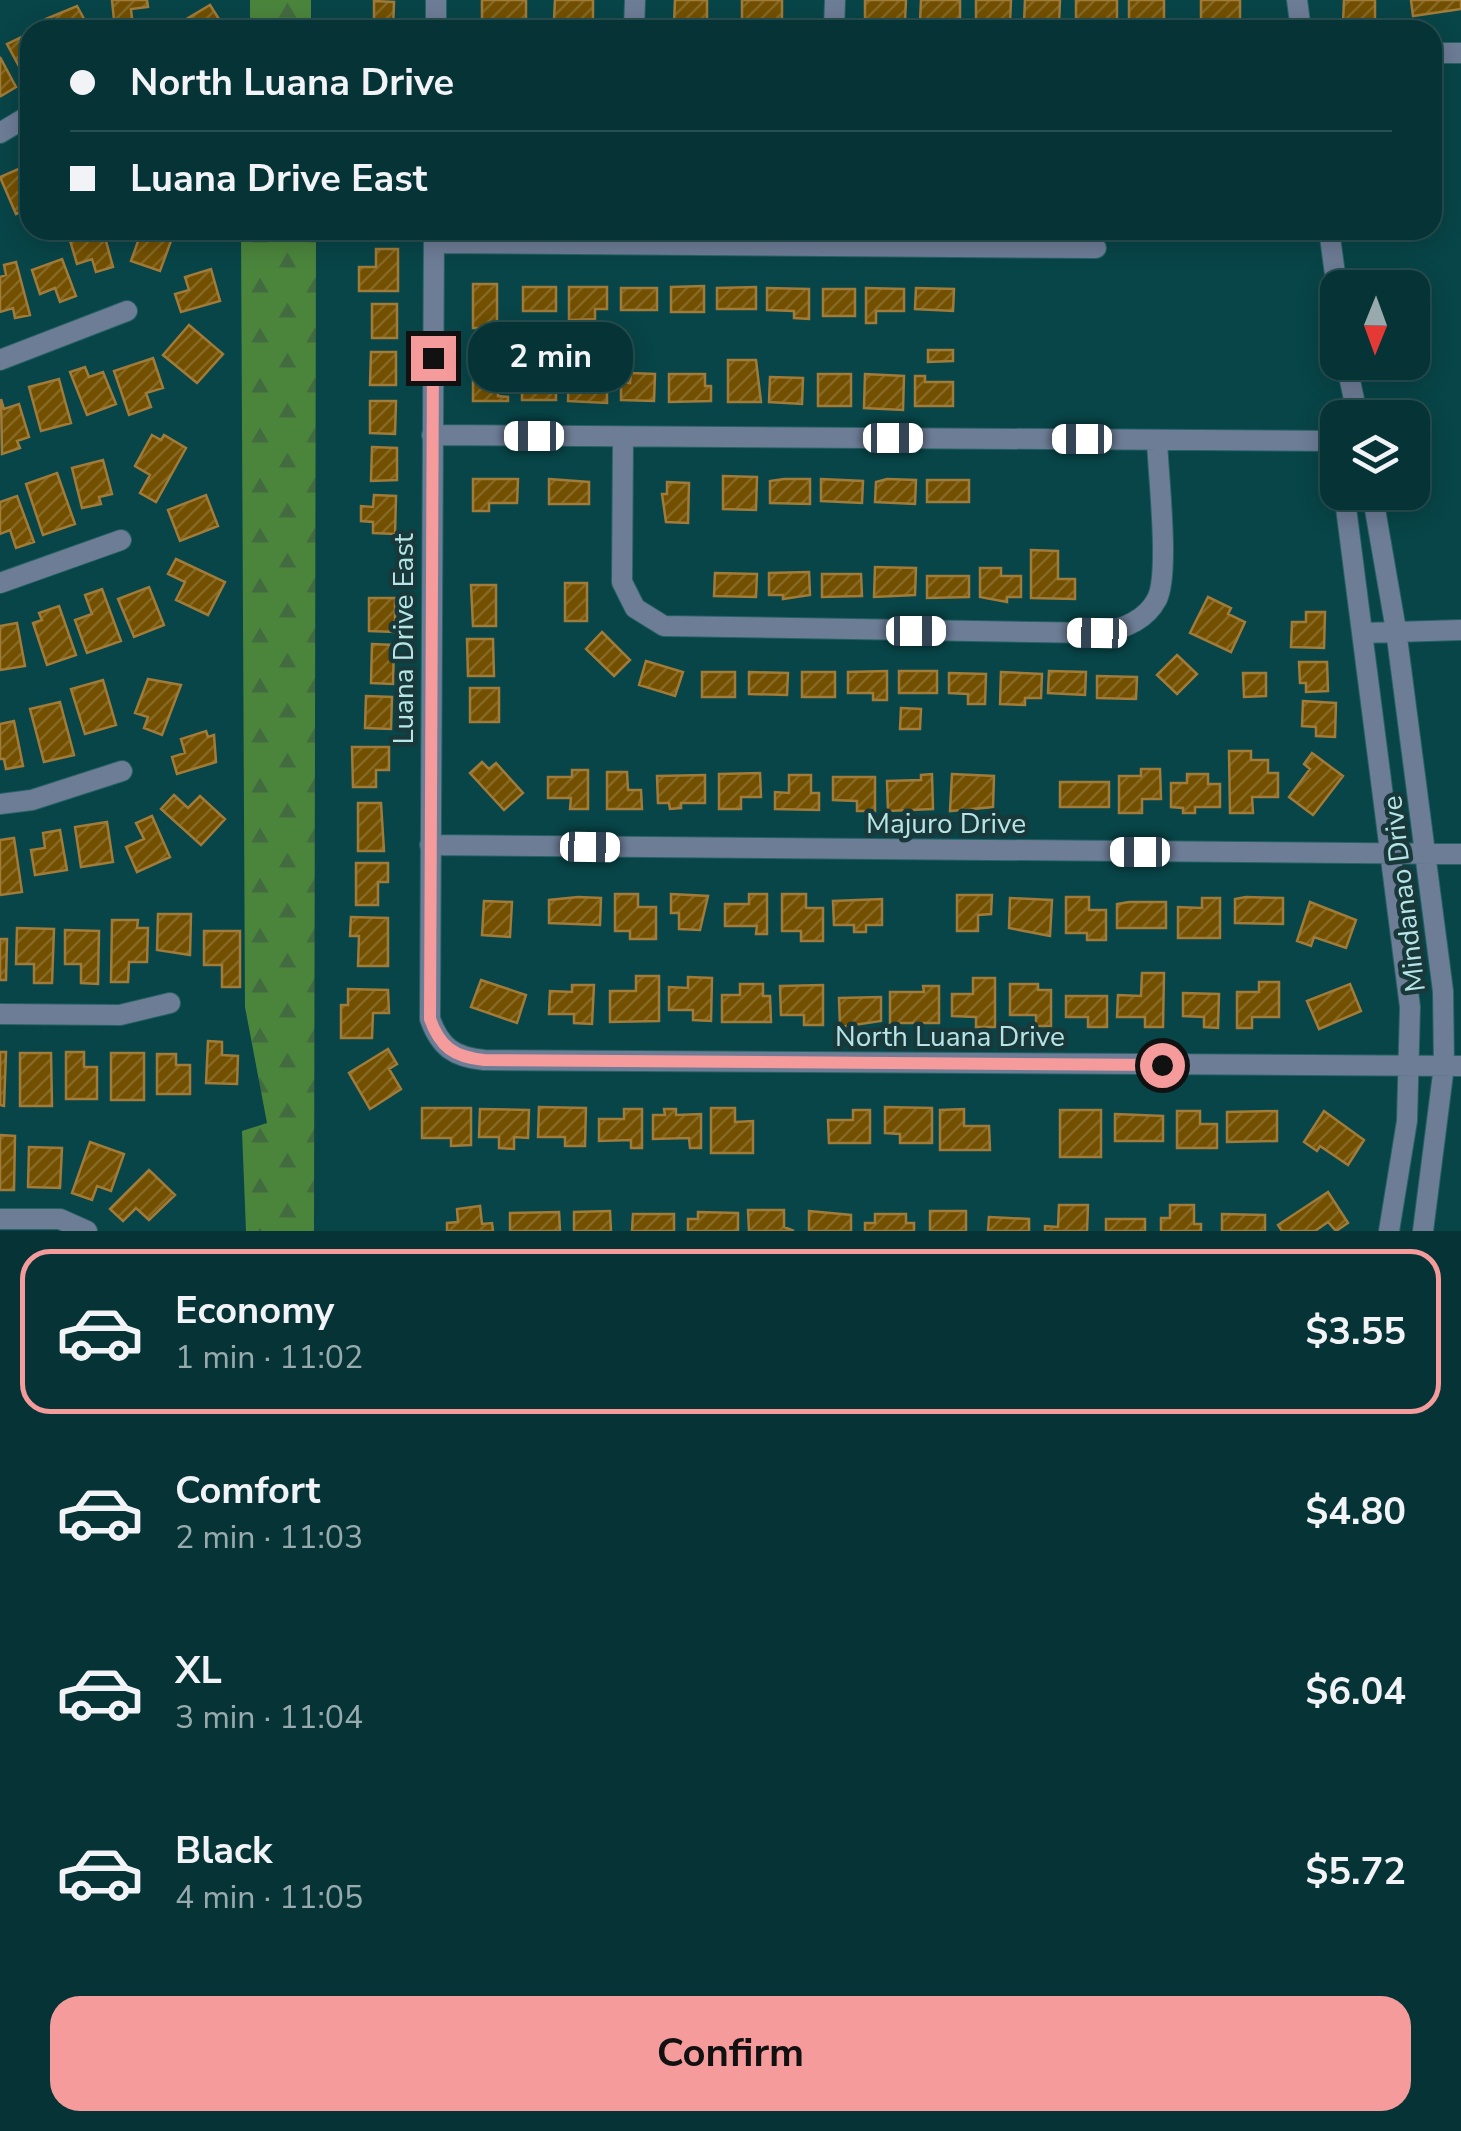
<!DOCTYPE html>
<meta charset="utf-8">
<style>
body{margin:0;font-family:"Nunito Sans",sans-serif;background:#0f3c3e;color:#f1f3f6;height:100vh;display:flex;flex-direction:column;font-size:38px;white-space:nowrap}
*{box-sizing:border-box;margin:0}
p{font-size:32px;color:#98aaad}
.icon{flex:none;width:55px;height:55px;fill:none;stroke:currentColor;stroke-width:2;stroke-linecap:round;stroke-linejoin:round}
.map{position:relative;height:1231px;overflow:hidden}
.drawer{display:flex;flex-direction:column;background:#063436;flex:1}
.drawer>*{flex:none}
.hud{position:absolute;left:20px;top:20px;width:1422px;height:220px;border-radius:30px;box-shadow:0 5px 25px #0003,0 0 0 2px #274f51;display:grid;align-content:center;height:220px;padding:0 50px;background:#063436}
.needle{width:65px;rotate:181deg}
.controls{position:absolute;left:1320px;top:270px;display:grid;gap:20px}
.controls a{display:grid;place-items:center;width:110px;height:110px;border-radius:20px;background:#063436;box-shadow:0 5px 25px #0003,0 0 0 2px #274f51;font-size:50px}
.end{position:absolute;width:45px;height:45px;margin:-22px;border:12px solid #f59b9b;background:#111;box-shadow:0 0 0 5px #111}
.from{border-radius:50%}
.bubble{position:absolute;height:70px;border-radius:30px;background:#063436;box-shadow:0 5px 25px #0003,0 0 0 2px #274f51;font-size:32px;font-weight:700;line-height:70px;text-align:center}
.car{position:absolute;width:30px;height:60px;margin:-30px -15px;border-radius:12px;box-shadow:0 0 8px 2px #0007;background:linear-gradient(#fff 24%,#345 0 40%,#fff 0 76%,#345 0 86%,#fff 0)}
.hud b{display:flex;align-items:center;gap:35px;height:95px;font-size:38px}
.hud b+b{border-top:2px solid #274f51}
.hud i{width:25px;height:25px;background:#f1f3f6}
ul{padding:18px 0 0;list-style:none}
li{display:flex;align-items:center;gap:30px;height:165px;margin:0 20px 15px;padding:0 30px;border:5px solid transparent;border-radius:30px}
li div{flex:1}
li b{display:block;font-size:38px}
li em{font-style:normal;font-weight:700}
li.current{border-color:#f59b9b}
li>.icon{width:90px;height:90px;stroke-width:1.5}
.primary-button{display:flex;gap:20px;margin-top:auto;padding:20px 50px}
.primary-button a{flex:1;height:115px;border-radius:30px;background:#f59b9b;color:#111;font-size:40px;font-weight:700;line-height:115px;text-align:center}
.map>svg:first-child{display:block}
.forest{fill:url(#forest-firs)}
.building{fill:url(#building-hatch);stroke:#a07b39;stroke-width:2.5}
.lines{fill:none;stroke-linecap:round;stroke-linejoin:round}
.minor-casing{stroke:#286265;stroke-width:22}
.minor{stroke:#6d7d96;stroke-width:20}
.route{stroke:#f59b9b;stroke-width:12}
.labels{text-anchor:middle;stroke-width:9;stroke-linejoin:round;paint-order:stroke}
.street-label{font-size:28px;fill:#b7e5e7;stroke:#18383a}
</style>
<div class="map">
<svg width="1461" height="1231" viewBox="0 0 1461 1231">
<defs>
<pattern id="forest-firs" width="22" height="20" patternUnits="userSpaceOnUse" patternTransform="scale(2.5)"><rect width="22" height="20" fill="#4b853c"/><path d="M5 1l3.5 6h-7zM16 11l3.5 6h-7z" fill="#436b40"/></pattern>
<pattern id="building-hatch" width="6" height="6" patternUnits="userSpaceOnUse" patternTransform="scale(2.5)"><rect width="6" height="6" fill="#735000"/><path d="M-1 1l2-2M0 6l6-6M5 7l2-2" fill="none" stroke="#856925"/></pattern>
</defs>
<rect width="100%" height="100%" fill="#084548"/>
<path class="forest" d="M250,0H311V30H250Z
M241,230H316L314,1231H246L242,1131L267,1123L245,1007Z"/>
<path class="building" d="M112,0H147L148,7L131,9L133,28L115,30Z
M482,0H526V20L482,19Z
M555,0H593V20L554,19Z
M675,0H707V23H674Z
M742,0H782V21H742Z
M865,0H906L905,21L865,20Z
M921,0H960V23L920,22Z
M976,0H1011L1010,23H976Z
M1025,0H1060L1059,24L1024,23Z
M1076,0H1117V22L1076,21Z
M1129,0H1164V23L1129,22Z
M1201,0H1240V23L1201,22Z
M1344,0H1375V24L1343,23Z
M1411,0H1461V9L1413,16Z
M374,1L394,2L393,30H374Z
M210,5L226,30H185L180,23Z
M77,6L90,30H51L46,19Z
M30,33V63L20,68L7,44Z
M0,57L16,87L1,96L0,94Z
M30,164V208L16,214L0,177Z
M94,230H103L113,267L96,272L92,259L77,264L69,237Z
M142,230H175L160,271L131,261Z
M376,249H398V291H359V267H376Z
M62,259L76,296L60,302L55,288L40,294L32,270Z
M16,262L30,315L15,318L13,308L0,312V277L6,275L4,265Z
M211,269L220,301L181,312L175,294L189,290L185,277Z
M473,284H497V328H473Z
M704,286V312H671V287Z
M523,287H556V311H523Z
M569,287H607V309H595V319L569,320Z
M756,287V309H717V288Z
M621,288H657V310H621Z
M767,288L809,289V319L794,318V311L767,310Z
M866,288L904,289V311H876V323H866Z
M916,288L954,289L953,311L915,309Z
M823,289H855V316H823Z
M372,304H397V338H372Z
M189,325L223,354L197,383L163,355Z
M928,350H953V361L928,362Z
M371,352H396V385H370Z
M473,356H499L498,396L508,397V401H473Z
M153,358L163,388L146,393L151,407L129,415L114,371Z
M728,360H756L761,402H728Z
M85,367L89,377L103,372L116,404L87,415L70,372Z
M522,371H556V400H522Z
M569,371L585,372L584,380L607,381V403L568,401Z
M631,373L655,374L654,401L621,400V382L630,383Z
M669,374H705V386H711V401L669,402Z
M818,374H851V406H818Z
M865,374L904,376L903,410L864,408Z
M915,376H925V382H953V406H915Z
M770,377L803,378L802,404L769,402Z
M59,379L71,423L41,431L29,387Z
M1,399L4,409L19,404L29,437L17,441L20,448L2,454Z
M370,401H396L395,434L370,433Z
M152,435L161,440L164,435L186,448L156,502L140,493L150,475L135,466Z
M372,447L397,448V480L371,481Z
M103,460L112,494L99,497L101,504L82,508L72,468Z
M57,473L75,524L43,535L26,484Z
M723,476L757,477L756,510L723,509Z
M473,479H518L517,503H489V511H473Z
M549,479L589,482V504H549Z
M784,479H810V504L770,503V481Z
M821,479L863,481L862,503L821,501Z
M887,479L916,480L915,504L875,502L876,482Z
M927,480H969V502H927Z
M667,482L689,483L688,523L666,522L662,494H667Z
M206,495L218,526L180,541L168,510Z
M374,495L396,496L395,534L373,533V522L361,521V506L373,507Z
M17,496L34,542L16,548L10,530L0,534V502Z
M1031,550L1058,551V579H1075V599L1031,598Z
M176,559L225,582L208,615L176,600L185,582L168,574Z
M875,567L916,568L915,595L874,597Z
M980,568H1001V576H1021V597H1007V602L980,597Z
M809,572L810,595L783,599V595H769V573Z
M715,573L757,574L756,597L714,596Z
M822,574H861L862,596L822,597Z
M927,576H969V597L927,598Z
M565,583H587V621H565Z
M471,585H496V626H473Z
M149,587L164,625L134,637L118,599Z
M102,589L121,641L87,653L75,620L92,614L85,595Z
M1208,597L1231,608L1228,614L1245,622L1231,652L1190,633Z
M369,598H395V632L369,631Z
M59,606L76,655L47,665L33,623L42,620L39,613Z
M1306,612H1325L1324,648L1291,647L1292,622H1306Z
M17,623L25,666L0,670V626Z
M602,632L630,660L614,676L586,649Z
M467,639H493L494,676H468Z
M372,644L394,645L393,684L371,683Z
M1177,655L1197,674L1177,694L1157,675Z
M646,661L683,672L675,696L639,685Z
M1299,662H1327L1328,691L1306,692V683H1300Z
M887,671V700H873V693H848V672Z
M899,671H937V693H899Z
M1049,671L1086,672L1085,695L1048,693Z
M702,672H735V697H702Z
M749,672L788,673L787,695L749,694Z
M802,672H835V697H802Z
M1001,672L1042,674L1041,698H1025V705L1000,704Z
M949,673L986,674L985,704H968V694L949,693Z
M1243,673H1266V696L1244,697Z
M1097,676L1137,677L1136,699L1097,698Z
M148,679L181,685L162,735L144,728L148,717L135,713Z
M103,680L116,725L85,734L71,689Z
M470,688H499V722H470Z
M366,696L392,697L391,729L365,728Z
M1303,701L1336,703L1335,737L1316,736V727L1302,726Z
M60,702L74,755L44,762L30,709Z
M901,708L921,709L920,729H900Z
M14,721L23,766L6,769L4,759H0V724Z
M206,731L208,737L214,735L216,762L177,774L172,757L185,753L181,739Z
M352,747H389V770H376V787H353Z
M1229,751H1251V760H1268V773H1278V797H1252L1253,813H1230Z
M1312,753L1343,776L1313,815L1289,797L1310,769L1304,764Z
M482,762L489,769L496,763L523,793L504,810L470,773Z
M1141,769H1160L1161,799H1142V813H1119V776H1141Z
M572,770H588V809H570L571,798H548V777H572Z
M607,772H627L628,790H641L642,809H607Z
M760,773L761,797H741V809H719V774Z
M932,774L933,809L888,811L887,781L921,780V775Z
M952,774L994,776L993,807L950,811Z
M1187,774H1208V784H1220V807H1195V813H1183V808L1171,807V783H1187Z
M705,775V803H681V808L670,809L669,803H658L657,776Z
M789,775H811V793H819V810L775,809V792L789,793Z
M833,777H875V811H857V801L833,800Z
M1060,782H1109V807H1060Z
M174,795L188,808L200,796L225,819L201,845L161,809Z
M358,803H381L384,851H358Z
M152,816L170,857L137,872L126,847L144,839L136,823Z
M107,822L113,862L81,867L75,827Z
M60,830L67,870L35,875L31,850L45,848L43,833Z
M14,838L22,892L0,895V840Z
M356,863H388V882H378V905H356Z
M615,894H638V907H656V939H630V931H615Z
M671,894L708,896L700,930L679,929V913H671Z
M749,894H767V934H756L757,926H725V904H749Z
M782,894H806V908H823V941H801V931H782Z
M957,895H992L991,914L978,915V931H957Z
M578,897L601,898L600,925L549,923V900Z
M1066,897H1089V910H1106V940H1087V933H1066Z
M1246,897L1283,898V924L1235,923V899Z
M1010,898L1052,900L1050,936L1009,928Z
M1202,898H1220V938H1178V907L1202,908Z
M882,899V925H866V932H854V925H834L833,901Z
M484,901L512,902L510,937L482,935Z
M1129,902H1166V928H1117V904Z
M1310,902L1356,920L1346,948L1314,937L1311,946L1297,941Z
M158,914H191L190,955L157,950Z
M351,917L388,918V966H358L359,936H350Z
M112,920H138L137,928H148L147,962H129L128,982H111Z
M17,928L54,929L52,983H34V964H16Z
M65,930L99,931L98,984L81,983V964H65Z
M204,931H240V987H222V965H204Z
M0,939H7L6,980H0Z
M1142,973H1164L1163,1027H1145V1017H1117L1118,995L1141,996Z
M636,976H659V1021L610,1022V991H636Z
M688,977L712,978L711,1021L693,1020V1010H669V987L688,988Z
M973,978H995V1027H976V1017L952,1016V994H973Z
M481,980L526,995L517,1023L471,1007Z
M1259,982H1279V1017H1252V1028H1237V992H1259Z
M740,984H763V996H770L771,1022H722V995H740Z
M1010,984H1038V990H1051V1026H1036V1015H1010Z
M1350,984L1361,1011L1319,1029L1307,1001Z
M572,985H594L592,1024L574,1023V1014H549L550,991L572,992Z
M823,985V1025H804V1015H781L780,986Z
M923,986H939V1023H890V992H924Z
M348,989L388,990L389,1013H373L372,1038H341V1005H348Z
M1183,993L1219,994L1218,1028L1204,1027V1017L1183,1016Z
M1066,996H1107V1027H1088V1017H1066Z
M881,997V1021L840,1027L839,998Z
M208,1041L222,1042V1055L238,1056L237,1084L206,1083Z
M388,1049L397,1064L389,1069L401,1089L370,1109L349,1073Z
M0,1052H6L4,1106L0,1105Z
M66,1052H84V1067H97V1099H66Z
M20,1053H51L52,1106H20Z
M111,1053H144V1100H111Z
M157,1054H176V1065H190V1094H157Z
M539,1107L586,1108L585,1146H565V1137H538Z
M885,1107L932,1108V1143H900V1134L885,1133Z
M422,1108H471V1145L451,1146V1138H422Z
M711,1108H735V1122L753,1121V1153H711Z
M480,1109L529,1110L528,1138L514,1137V1149L499,1148V1137H479Z
M624,1109H642V1148H631V1140L599,1141V1119H624Z
M664,1109H676V1115L701,1114V1148H690L689,1138L653,1139V1115H665Z
M964,1109V1126H989L990,1150H940V1110Z
M853,1110H870V1143H829L828,1120H853Z
M1060,1110H1101V1157H1060Z
M1177,1111H1200V1124H1217V1148H1177Z
M1277,1111V1141L1227,1142V1112Z
M1324,1111L1364,1140L1348,1165L1320,1146L1317,1151L1304,1142Z
M1115,1114L1163,1116V1141H1115Z
M0,1135L15,1136L14,1190H0Z
M90,1142L124,1154L111,1191L97,1186L92,1200L72,1193Z
M29,1147L62,1148L60,1188L28,1187Z
M149,1170L175,1195L149,1220L136,1208L123,1221L110,1209Z
M1328,1192L1348,1223L1336,1231L1328,1222L1315,1231H1282L1278,1225Z
M1059,1205H1088L1087,1231H1045V1226L1058,1227Z
M1170,1205H1194V1224H1201V1231H1161V1218H1170Z
M480,1206L482,1224L492,1223L493,1231H447V1223L458,1222L457,1209Z
M748,1210H784V1227L794,1231H749Z
M610,1211L611,1231H574V1212Z
M809,1211L851,1215V1231H809Z
M930,1211H966V1231H930Z
M559,1212L560,1231H510V1213Z
M698,1212L738,1213V1231H688V1219H698Z
M633,1214H674V1231H632Z
M875,1214H906V1223H914V1231H865V1223H875Z
M1222,1214L1265,1215V1231H1222Z
M989,1217L1029,1219V1231H988Z
M1106,1219H1145V1231H1106Z"/>
<g class="lines">
<defs>
<path id="minor" d="M436,0V30
M1297,0L1301,30
M634,30L635,0
M834,30L835,0
M1432,53H1461
M0,133L30,115
M434,230L430,1019C440,1047 454,1057 484,1060L1461,1066
M1329,230L1338,296
M434,243L1096,248
M0,360L127,311
M1346,362L1358,418
M432,435L1338,441
M623,438L622,582L635,608L664,626L1097,633C1121,630 1145,622 1157,599C1170,573 1158,473 1157,440
M1344,492L1410,1007L1407,1121L1389,1231
M1372,492L1396,630L1443,991L1444,1066L1423,1231
M0,583L121,540
M1363,633L1461,630
M0,804L32,800L122,771
M430,845L1461,854
M0,1014L120,1015L170,1003
M0,1219H60L87,1231"/>
</defs>
<use href="#minor" class="minor-casing"/>
<use href="#minor" class="minor"/>
</g>
<g class="lines">
<path class="route" d="M433,358L430,1019C440,1047 454,1057 484,1060L1162,1065"/>
</g>
<g class="labels">
<g class="street-label">
<text transform="translate(403 639) rotate(-90)" y="10">Luana Drive East</text>
<text x="946" y="833">Majuro Drive</text>
<text transform="translate(1403 894) rotate(-97)" y="10">Mindanao Drive</text>
<text x="950" y="1046">North Luana Drive</text>
</g>
</g>
</svg>
<div class="controls">
<a><svg class="needle" viewBox="-14 -14 28 28"><path d="M0-13l5 13h-10z" fill="#e53935"/><path d="M0 13l5-13h-10z" fill="#98aaad"/></svg></a>
<a><svg class="icon" aria-label="layers" viewBox="0 0 24 24"><path d="M12 4l9 5-9 5-9-5zM3 14l9 5 9-5"/></svg></a>
</div>
<i class="end from" style="left:1162px;top:1065px"></i>
<i class="end" style="left:433px;top:358px"></i>
<div class="bubble" style="left:468px;top:322px;width:165px">2 min</div>
<i class="car" style="left:534px;top:436px;rotate:270deg"></i>
<i class="car" style="left:893px;top:438px;rotate:90deg"></i>
<i class="car" style="left:1082px;top:439px;rotate:270deg"></i>
<i class="car" style="left:916px;top:631px;rotate:90deg"></i>
<i class="car" style="left:1097px;top:633px;rotate:271deg"></i>
<i class="car" style="left:590px;top:847px;rotate:91deg"></i>
<i class="car" style="left:1140px;top:852px;rotate:270deg"></i>
<div class="hud">
<b><i class="from"></i>North Luana Drive</b>
<b><i></i>Luana Drive East</b>
</div>
</div>
<section class="drawer">
<ul>
<li class="current"><svg class="icon" aria-label="car" viewBox="0 0 24 24"><path d="M5 17H2v-5l4-1 3-4h7l3 4 3 1v5h-3M9 17h6M6 11h13"/><circle cx="7" cy="17" r="2"/><circle cx="17" cy="17" r="2"/></svg><div><b>Economy</b><p>1 min · 11:02</p></div><em>$3.55</em></li>
<li><svg class="icon" aria-label="car" viewBox="0 0 24 24"><path d="M5 17H2v-5l4-1 3-4h7l3 4 3 1v5h-3M9 17h6M6 11h13"/><circle cx="7" cy="17" r="2"/><circle cx="17" cy="17" r="2"/></svg><div><b>Comfort</b><p>2 min · 11:03</p></div><em>$4.80</em></li>
<li><svg class="icon" aria-label="car" viewBox="0 0 24 24"><path d="M5 17H2v-5l4-1 3-4h7l3 4 3 1v5h-3M9 17h6M6 11h13"/><circle cx="7" cy="17" r="2"/><circle cx="17" cy="17" r="2"/></svg><div><b>XL</b><p>3 min · 11:04</p></div><em>$6.04</em></li>
<li><svg class="icon" aria-label="car" viewBox="0 0 24 24"><path d="M5 17H2v-5l4-1 3-4h7l3 4 3 1v5h-3M9 17h6M6 11h13"/><circle cx="7" cy="17" r="2"/><circle cx="17" cy="17" r="2"/></svg><div><b>Black</b><p>4 min · 11:05</p></div><em>$5.72</em></li>
</ul>
<div class="primary-button"><a>Confirm</a></div>
</section>
